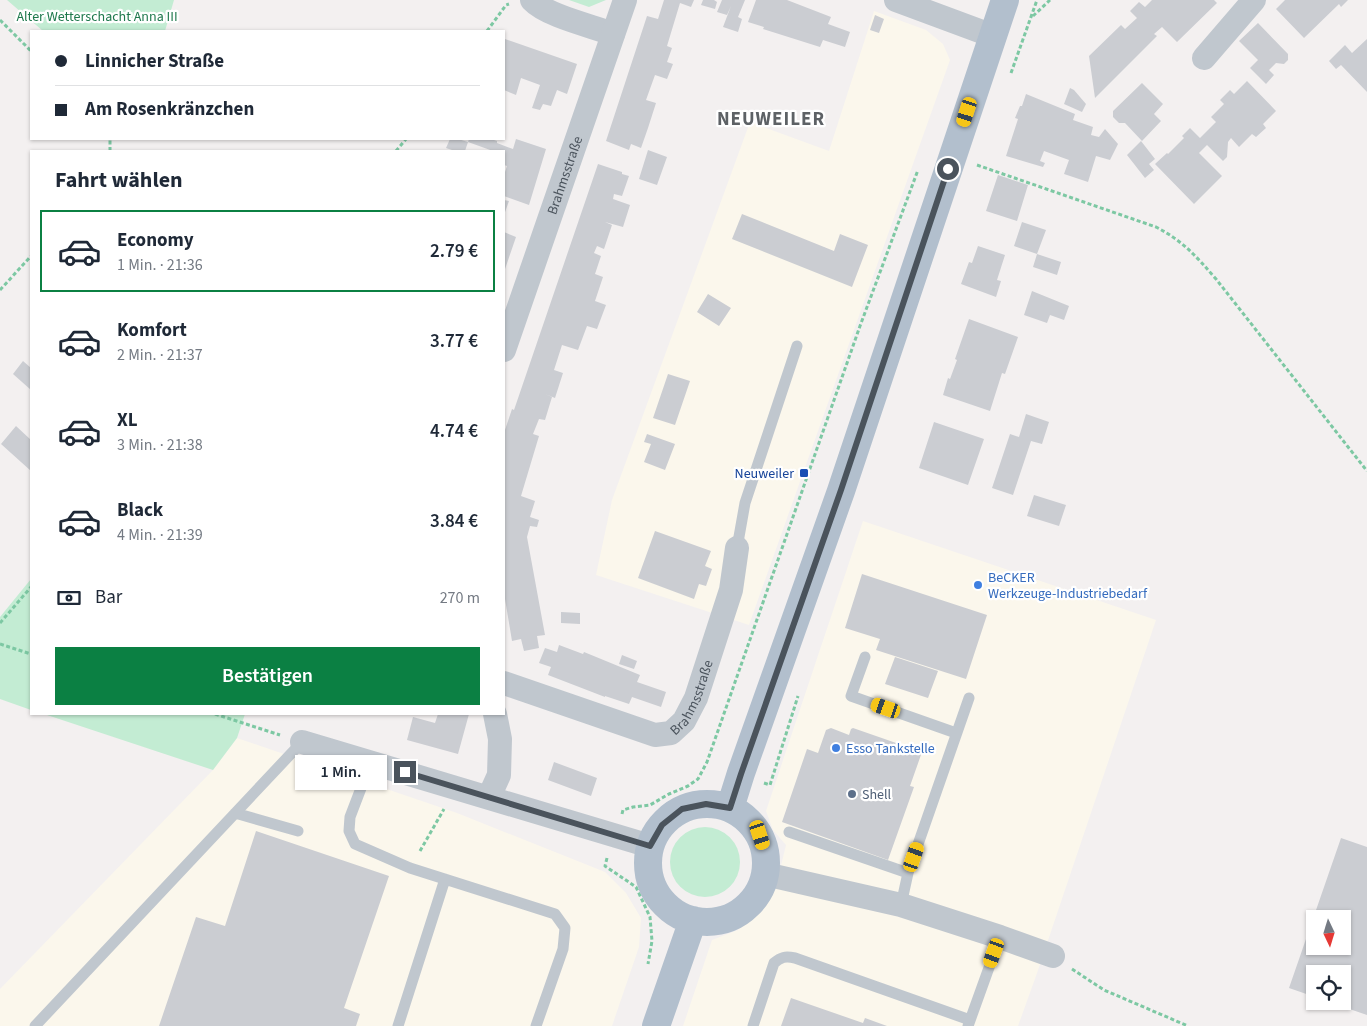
<!DOCTYPE html>
<html lang="de">
<meta charset="utf-8">
<style>
body{margin:0;font-family:"Source Sans 3",sans-serif;background:#f6f6f7;color:#1f2937;height:100vh;display:flex;flex-direction:column;font-size:19px;white-space:nowrap}
*{box-sizing:border-box;margin:0}
p{font-size:16px;color:#747a83}
.icon{flex:none;width:28px;height:28px;fill:none;stroke:currentColor;stroke-width:2;stroke-linecap:round;stroke-linejoin:round}
.map{position:relative;flex:1;overflow:hidden}
.drawer{position:absolute;left:30px;top:150px;width:475px;height:565px;display:flex;flex-direction:column;background:#fff;border-radius:0px;box-shadow:0 1px 4px #0004}
.drawer>*{flex:none}
.hud{position:absolute;left:30px;top:30px;width:475px;height:110px;border-radius:0px;box-shadow:0 1px 4px #0004;display:grid;align-content:center;height:110px;padding:0 25px;background:#fff}
.needle{width:32px;rotate:176deg}
.controls{position:absolute;left:1306px;top:910px;display:grid;gap:10px}
.controls a{display:grid;place-items:center;width:45px;height:45px;border-radius:0px;background:#fff;box-shadow:0 1px 4px #0004;font-size:25px}
.end{position:absolute;width:22px;height:22px;margin:-11px;border:6px solid #4a535c;background:#fff;box-shadow:0 0 0 2px #fff}
.from{border-radius:50%}
.bubble{position:absolute;height:35px;border-radius:0px;background:#fff;box-shadow:0 1px 4px #0004;font-size:16px;font-weight:600;line-height:35px;text-align:center}
.car{position:absolute;width:15px;height:30px;margin:-15px -8px;border-radius:6px;box-shadow:0 0 4px 1px #0007;background:linear-gradient(#f5c518 24%,#345 0 40%,#f5c518 0 76%,#345 0 86%,#f5c518 0)}
.hud b{display:flex;align-items:center;gap:18px;height:48px;font-size:19px}
.hud b+b{border-top:1px solid #e0e1e3}
.hud i{width:12px;height:12px;background:#1f2937}
ul{padding:0;list-style:none}
li{display:flex;align-items:center;gap:15px;height:82px;margin:0 10px 8px;padding:0 15px;border:2px solid transparent;border-radius:0px}
li div{flex:1}
li b{display:block;font-size:19px}
li em{font-style:normal;font-weight:600}
li.on{border-color:#0b8043}
li>.icon{width:45px;height:45px;stroke-width:1.5}
h2{padding:0 25px;font-size:22px;line-height:60px}
.pay{display:flex;align-items:center;gap:12px;height:55px;padding:0 25px;font-size:19px}
.pay p{margin-inline-start:auto}
.button{display:flex;gap:10px;margin-top:auto;padding:10px 25px}
.button a{flex:1;height:58px;border-radius:0px;background:#0b8043;color:#fff;font-size:20px;font-weight:600;line-height:58px;text-align:center}
.map>svg:first-child{display:block}
.commercial{fill:#fbf7ec}
.green{fill:#c3ecd3}
.building{fill:#cbcdd2;fill-rule:evenodd}
.lines{fill:none;stroke-linecap:round;stroke-linejoin:round}
.path{stroke:#7dc8a3;stroke-width:3;stroke-dasharray:4 2.5;stroke-linecap:butt}
.service{stroke:#c0c7ce;stroke-width:11}
.minor{stroke:#c0c7ce;stroke-width:24}
.primary{stroke:#b2bfcd;stroke-width:28}
.route{stroke:#4a535c;stroke-width:6}
.transit-dot{fill:#1a4fb4;stroke:#fff;stroke-width:2}
.shop-dot{fill:#3f7fe0;stroke:#fff;stroke-width:2}
.service-dot{fill:#5c6f8a;stroke:#fff;stroke-width:2}
.labels{text-anchor:middle;stroke-width:4.5;stroke-linejoin:round;paint-order:stroke}
.park-label{font-size:14px;fill:#1f794d;stroke:#fff}
.street-label{font-size:14px;fill:#4a535c;stroke:#fff}
.transit-label{font-size:14px;fill:#164399;stroke:#fff;text-anchor:end}
.shop-label{font-size:14px;fill:#366cbe;stroke:#fff;text-anchor:start}
.service-label{font-size:14px;fill:#4e5e75;stroke:#fff;text-anchor:start}
.district-label{font-size:19px;font-weight:bold;letter-spacing:1px;fill:#5d6165;stroke:#fff}
</style>
<div class="map">
<svg width="1367" height="1026" viewBox="0 0 1367 1026">
<rect width="100%" height="100%" fill="#f3f0f0"/>
<path class="commercial" d="M874,11L926,30L943,44L950,60L749,625L596,575L612,500L750,122L829,151Z
M863,521L1156,620L1036,976L1018,1026H683L712,940L738,930L759,912L775,890L786,845L773,830L766,811Z
M237,738L457,813L605,872L626,893L641,918L639,947L612,1026H0V989L213,770Z"/>
<path class="green" d="M7,0H174L165,31H43Z
M569,0H606L589,7Z
M31,579V710L0,699V617Z
M44,714H245L237,738L213,770Z
M670 862a35 35 0 1 1 70 0a35 35 0 1 1-70 0Z"/>
<path class="building" d="M664,0H694L691,7L680,3L667,46L672,48L667,62L673,64L667,79L655,75L646,100L656,103L648,128L641,148L631,144L629,150L606,141L647,16L658,19Z
M703,0H714L717,2L715,9L701,5Z
M722,0H745L738,17L742,19L738,32L723,27L731,6L727,15L717,12Z
M756,0H787L831,17L828,24L850,32L845,47L823,40L820,47L763,29L764,27L748,22Z
M1152,0H1214L1217,3L1177,42L1162,27L1154,34L1157,36L1095,98L1089,56L1121,25L1125,29L1137,18L1130,11L1139,2L1145,7Z
M1285,0H1348L1341,7L1339,4L1304,38L1276,9Z
M875,15L884,19L879,33L870,30Z
M1258,23L1288,54V60L1284,64L1276,63L1269,70L1274,75L1266,84L1250,68L1258,60L1239,41Z
M505,39L577,64L567,94L557,90L551,106L543,104L540,110L532,108L540,85L521,78L516,95L504,90Z
M1367,39V92L1341,65L1336,69L1329,61L1345,45L1352,53Z
M1247,81L1276,111L1263,124L1266,128L1256,137L1252,134L1239,147L1231,138L1228,142L1227,157L1223,161L1207,145L1199,153L1222,176L1194,204L1155,164L1167,153L1168,154L1184,138L1182,136L1190,128L1200,138L1216,122L1211,117L1224,104L1220,100L1230,90L1234,94Z
M1142,83L1163,104L1154,114L1161,121L1142,141L1125,123H1119L1113,117V111Z
M1070,88L1074,90L1086,104L1082,112L1064,104Z
M1026,94L1075,114L1073,120L1093,127L1091,135L1099,137L1105,129L1118,144L1110,160L1096,156L1088,182L1064,174L1069,160L1044,151L1040,161L1045,163L1043,167L1006,156L1018,119L1015,118L1020,106H1022Z
M450,139H458L468,142L465,151H455L446,148Z
M469,139H491L497,141V143L513,149L516,139L546,149L529,205L504,196V175L507,166L504,165V151H493L468,142Z
M1141,141L1155,159L1149,164L1154,170L1145,178L1127,155Z
M648,150L667,157L657,185L639,179Z
M598,164L622,172V174L629,176L622,196L614,194L613,199L630,205L623,227L605,222L612,225L604,249L597,246L594,253L601,256L595,274L603,277L595,301L606,305L597,329L587,326L578,350L562,345L554,370L563,373L555,398L545,394L552,397L545,420L539,419L533,434L539,436L521,496L535,501L530,517L539,520L537,527L530,526L527,537L545,635L537,636L539,648L524,651L521,639L512,641L504,593V433L512,409L514,410Z
M998,175L1028,185L1017,221L986,211Z
M504,200L509,201L504,215Z
M742,214L834,251L840,234L868,245L852,287L732,239Z
M1022,222L1046,230L1037,254L1014,246Z
M504,232L516,237L504,272Z
M978,246L1005,255L997,280L1001,281L996,297L961,284L969,262L972,263Z
M1037,254L1061,262L1057,275L1033,267Z
M1032,291L1069,306L1064,320L1050,315L1047,323L1024,315Z
M708,294L731,308L719,326L697,312Z
M969,319L1018,337L1005,374L1002,373L990,411L943,395L948,378L950,379L957,360L955,359Z
M23,361L31,368V390L13,374Z
M668,374L690,381L675,425L653,418Z
M1026,414L1049,422L1042,444L1031,441L1013,495L992,488L1010,434L1019,437Z
M934,422L984,439L968,485L919,468Z
M16,426L31,440V471L1,444Z
M647,434L675,444L665,470L644,462L651,444L644,442Z
M1034,495L1066,505L1059,526L1027,516Z
M655,531L711,551L705,566L712,569L706,586L699,584L694,599L638,578Z
M862,574L987,615L966,679L876,650L880,639L845,628Z
M561,612L580,613V624L561,623Z
M559,645L583,654L584,652L640,675L637,682L666,692L661,707L632,697L629,704L605,696V697L548,675L551,667L539,663L545,648L557,652Z
M622,655L637,661L634,669L619,664Z
M895,657L938,671L928,698L885,684Z
M438,714H469L458,754L407,740L413,717L435,723Z
M831,728L849,735L851,729L853,728L922,752L910,786L914,787L888,860L782,822L807,749L818,753L826,730Z
M554,762L597,778L591,796L548,780Z
M256,831L389,876L344,1008L360,1014L356,1026H159L196,917L225,926Z
M1341,838L1367,847V1015L1329,1002L1342,1001V974H1315V997L1289,988ZM1315,919H1342V946H1315Z
M791,998L863,1023L865,1018L887,1026H781Z"/>
<g class="lines">
<path class="path" d="M1033,16L1050,0
M0,20L31,51
M487,31L506,5L509,4
M1011,73L1037,0
M110,151V139
M396,151L406,139
M977,165L1156,227C1183,241 1196,256 1216,279L1367,471
M0,290L31,256
M0,623L31,587
M0,644L31,654
M215,714L280,735
M764,783L770,785L798,696
M622,814L623,810L633,807L650,805L669,794L688,786L698,779L707,762L860,326L918,170
M420,851L444,809
M607,858L605,866L636,887L650,917L652,941L648,964
M1072,969L1104,990L1188,1026"/>
<path class="service" d="M737,548L745,503L797,346
M865,657L851,696L956,733
M371,762L350,817L349,831L355,844L410,868L555,914L565,928L563,949L536,1026
M235,813L298,831
M789,832L908,873
M901,905L908,873L969,698
M35,1026L302,742
M398,1026L445,879
M753,1026L774,963C781,957 785,956 795,958L970,1020
M968,1026L1000,937"/>
<g class="minor">
<path d="M532,0C547,16 592,26 613,34"/>
<path d="M896,0L993,36"/>
<path d="M1204,58L1254,0"/>
<path id="s1" d="M504,350L625,0"/>
<path id="s2" d="M504,683L655,735L671,733L684,721L696,698L731,590L737,548"/>
<path d="M302,742L650,846"/>
<path d="M489,797L499,775L500,739L495,714"/>
<path d="M765,874L901,905L1000,937L1053,956"/>
</g>
<path class="primary" d="M648 863a59 59 0 1 1 118 0a59 59 0 1 1-118 0Z
M730,808L741,773L841,491L1005,0
M656,1026L693,920"/>
</g>
<g class="lines">
<path class="route" d="M405,772L650,846L662,825L682,809L706,804L730,808L741,774L841,490L948,169"/>
</g>
<rect class="transit-dot" x="799" y="468" width="10" height="10" rx="2.5"/>
<g class="shop-dot">
<circle cx="978" cy="585" r="5"/>
<circle cx="836" cy="748" r="5"/>
</g>
<circle class="service-dot" cx="852" cy="794" r="5"/>
<g class="labels">
<g class="park-label">
<text x="97" y="21">Alter Wetterschacht Anna III</text>
</g>
<g class="street-label">
<text dy="5" stroke="none"><textPath href="#s1" startOffset="185">Brahmsstraße</textPath></text>
<text dy="5" stroke="none"><textPath href="#s2" startOffset="218">Brahmsstraße</textPath></text>
</g>
<g class="transit-label">
<text x="794" y="478">Neuweiler</text>
</g>
<g class="shop-label">
<text x="988" y="582">BeCKER<tspan x="988" dy="16">Werkzeuge-Industriebedarf</tspan></text>
<text x="846" y="753">Esso Tankstelle</text>
</g>
<g class="service-label">
<text x="862" y="799">Shell</text>
</g>
<g class="district-label">
<text x="771" y="125">NEUWEILER</text>
</g>
</g>
</svg>
<div class="controls">
<a><svg class="needle" viewBox="-14 -14 28 28"><path d="M0-13l5 13h-10z" fill="#e53935"/><path d="M0 13l5-13h-10z" fill="#747a83"/></svg></a>
<a><svg class="icon" aria-label="locate" viewBox="0 0 24 24"><circle cx="12" cy="12" r="6"/><path d="M12 2v4M12 18v4M2 12h4M18 12h4"/></svg></a>
</div>
<i class="end from" style="left:948px;top:169px"></i>
<i class="end" style="left:405px;top:772px"></i>
<div class="bubble" style="left:295px;top:755px;width:92px">1 Min.</div>
<i class="car" style="left:967px;top:112px;rotate:198deg"></i>
<i class="car" style="left:886px;top:708px;rotate:289deg"></i>
<i class="car" style="left:760px;top:835px;rotate:162deg"></i>
<i class="car" style="left:914px;top:857px;rotate:19deg"></i>
<i class="car" style="left:994px;top:953px;rotate:200deg"></i>
<div class="hud">
<b><i class="from"></i>Linnicher Straße</b>
<b><i></i>Am Rosenkränzchen</b>
</div>
<section class="drawer">
<h2>Fahrt wählen</h2>
<ul>
<li class="on"><svg class="icon" aria-label="car" viewBox="0 0 24 24"><path d="M5 17H2v-5l4-1 3-4h7l3 4 3 1v5h-3M9 17h6M6 11h13"/><circle cx="7" cy="17" r="2"/><circle cx="17" cy="17" r="2"/></svg><div><b>Economy</b><p>1 Min. · 21:36</p></div><em>2.79 €</em></li>
<li><svg class="icon" aria-label="car" viewBox="0 0 24 24"><path d="M5 17H2v-5l4-1 3-4h7l3 4 3 1v5h-3M9 17h6M6 11h13"/><circle cx="7" cy="17" r="2"/><circle cx="17" cy="17" r="2"/></svg><div><b>Komfort</b><p>2 Min. · 21:37</p></div><em>3.77 €</em></li>
<li><svg class="icon" aria-label="car" viewBox="0 0 24 24"><path d="M5 17H2v-5l4-1 3-4h7l3 4 3 1v5h-3M9 17h6M6 11h13"/><circle cx="7" cy="17" r="2"/><circle cx="17" cy="17" r="2"/></svg><div><b>XL</b><p>3 Min. · 21:38</p></div><em>4.74 €</em></li>
<li><svg class="icon" aria-label="car" viewBox="0 0 24 24"><path d="M5 17H2v-5l4-1 3-4h7l3 4 3 1v5h-3M9 17h6M6 11h13"/><circle cx="7" cy="17" r="2"/><circle cx="17" cy="17" r="2"/></svg><div><b>Black</b><p>4 Min. · 21:39</p></div><em>3.84 €</em></li>
</ul>
<div class="pay"><svg class="icon" aria-label="cash" viewBox="0 0 24 24"><path d="M3 7h18v10H3z"/><circle cx="12" cy="12" r="2"/></svg>Bar<p>270 m</p></div>
<div class="button"><a>Bestätigen</a></div>
</section>
</div>
